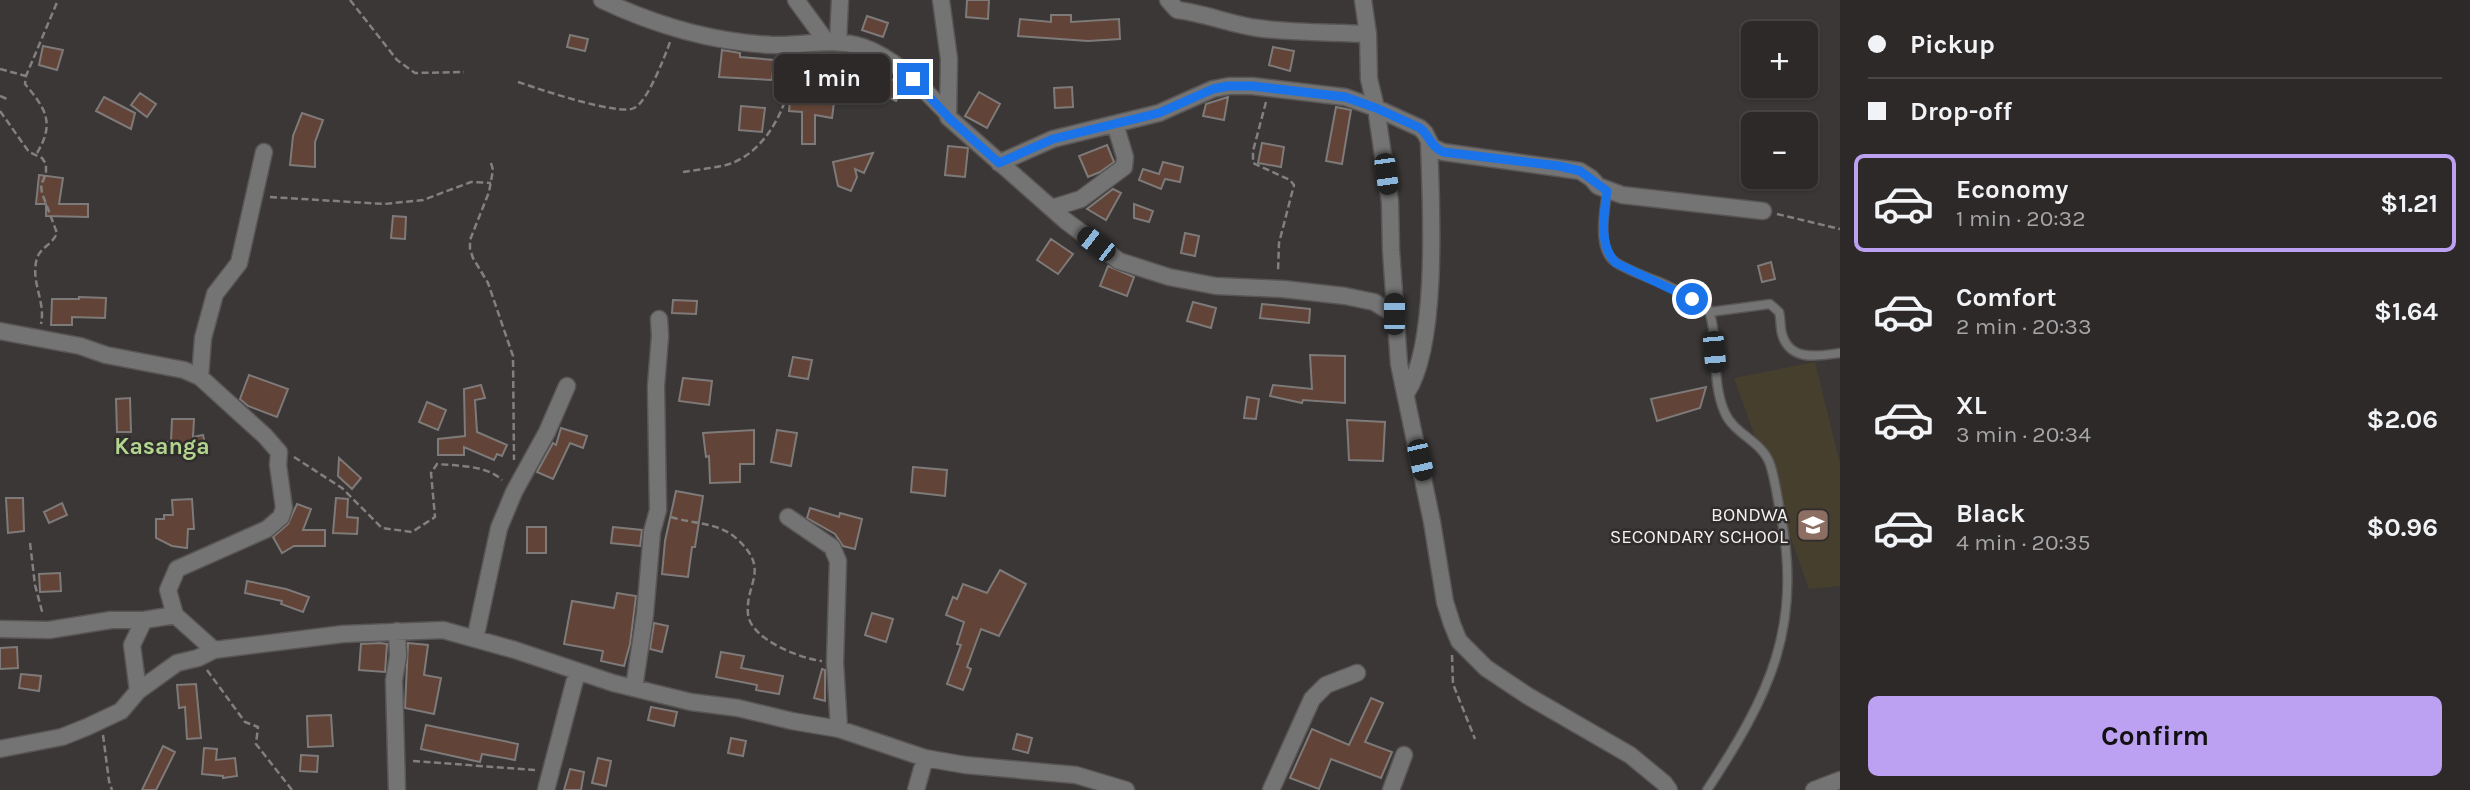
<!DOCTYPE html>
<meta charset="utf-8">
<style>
body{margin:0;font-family:Karla,sans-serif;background:#383534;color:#f1f3f6;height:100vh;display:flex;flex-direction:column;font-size:26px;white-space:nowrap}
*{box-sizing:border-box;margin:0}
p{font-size:23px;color:#a6a6a8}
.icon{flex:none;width:38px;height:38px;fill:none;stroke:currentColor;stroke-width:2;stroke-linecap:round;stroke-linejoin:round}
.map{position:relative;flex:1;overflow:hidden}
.side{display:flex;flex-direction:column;background:#2c2928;width:630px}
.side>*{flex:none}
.hud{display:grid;align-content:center;height:154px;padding:0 28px;background:#2c2928}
.tools{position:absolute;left:1741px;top:21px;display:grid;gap:14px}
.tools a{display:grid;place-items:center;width:77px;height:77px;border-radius:10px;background:#2c2928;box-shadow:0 2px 5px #0004,0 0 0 2px #484545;font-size:35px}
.end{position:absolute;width:32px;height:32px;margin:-16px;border:9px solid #1a73e8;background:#fff;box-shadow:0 0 0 4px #fff}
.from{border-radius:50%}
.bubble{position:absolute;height:49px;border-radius:10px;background:#2c2928;box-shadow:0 2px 5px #0004,0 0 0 2px #484545;font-size:23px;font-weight:700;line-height:49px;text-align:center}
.car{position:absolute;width:21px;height:42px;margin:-21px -10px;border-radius:9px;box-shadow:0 0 5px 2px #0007;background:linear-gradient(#222 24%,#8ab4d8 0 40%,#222 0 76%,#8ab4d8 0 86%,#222 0)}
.hud b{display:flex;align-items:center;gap:24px;height:66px;font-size:26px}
.hud b+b{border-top:2px solid #484545}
.hud i{width:18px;height:18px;background:#f1f3f6}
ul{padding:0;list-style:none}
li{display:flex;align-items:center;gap:21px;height:98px;margin:0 14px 10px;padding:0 14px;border:4px solid transparent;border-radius:10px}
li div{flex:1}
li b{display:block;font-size:26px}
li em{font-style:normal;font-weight:700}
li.current{border-color:#bca0f2}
li>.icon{width:63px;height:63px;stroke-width:1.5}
.cta{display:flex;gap:14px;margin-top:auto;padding:14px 28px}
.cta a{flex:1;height:80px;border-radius:10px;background:#bca0f2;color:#111;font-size:28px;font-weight:700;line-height:80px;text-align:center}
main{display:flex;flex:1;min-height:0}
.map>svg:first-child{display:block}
.education{fill:#463f2d}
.building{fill:#614337;stroke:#7e7a79;stroke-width:2}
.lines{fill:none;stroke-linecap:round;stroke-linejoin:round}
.service-casing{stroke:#585554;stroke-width:11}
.minor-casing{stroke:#585554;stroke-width:19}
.path{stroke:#82807f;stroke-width:2.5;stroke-dasharray:7 3.5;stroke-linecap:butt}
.service{stroke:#757475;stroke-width:8}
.minor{stroke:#757475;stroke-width:16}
.route{stroke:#1a73e8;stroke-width:9}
.labels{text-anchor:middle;stroke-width:5;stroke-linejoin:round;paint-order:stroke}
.poi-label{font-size:19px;fill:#f3f1f0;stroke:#302d2c;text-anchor:end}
.quarter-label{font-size:23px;font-weight:bold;fill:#b2d58f;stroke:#302d2c}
</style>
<main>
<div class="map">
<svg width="1840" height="790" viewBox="0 0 1840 790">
<rect width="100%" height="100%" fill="#3a3736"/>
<path class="education" d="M1815,362L1840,464V586L1809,589L1734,378Z"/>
<path class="building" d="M967,0H989L988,19L966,17Z
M1051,15H1071V22L1119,19L1120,39L1088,41L1018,36L1020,19L1051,22Z
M867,16L888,23L883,37L862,30Z
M570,35L588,39L585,51L567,47Z
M43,46L63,50L57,70L39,65Z
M1273,47L1294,51L1290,71L1269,65Z
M722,50L740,53V57L774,60L772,80L719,77Z
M870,74L893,80L895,77L904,85L896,101L879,92L877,100L864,97Z
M1072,87L1073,107L1055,108L1054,88Z
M791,91L835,95L832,118L815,115V144H802V112L789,111Z
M979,92L1000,104L987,128L965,116Z
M140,93L156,104L147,117L131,105Z
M104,97L135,113L131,129L96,111Z
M1228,97L1224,120L1203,116L1206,104Z
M741,106L765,108L762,132L739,130Z
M1336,107L1351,110L1342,164L1326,161Z
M302,113L323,120L315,142V167L290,165L293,136Z
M1262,143L1284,147L1281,167L1258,163Z
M1107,145L1114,162L1100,172L1088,177L1079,156Z
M948,146L968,148L965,177L945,175Z
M873,153L864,173L855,169L857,177L851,191L838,186L833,162Z
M1163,162L1183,167L1180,182L1165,179L1161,189L1139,180L1143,169L1159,174Z
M39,175L63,178L59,204H88V217L46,216V204H36Z
M1113,189L1121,193L1106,220L1087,209Z
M1134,204L1153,211L1149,222L1134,218Z
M393,216L406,217L405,239L391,238Z
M1185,233L1199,236L1195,256L1181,253Z
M1051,239L1073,254L1058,274L1037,260Z
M1771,262L1775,279L1762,282L1758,266Z
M1108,266L1134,277L1127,296L1100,286Z
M79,297L106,298L105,318L72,317V325H51L52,299H79Z
M673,300L697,301L696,314L672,313Z
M1193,302L1216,308L1211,328L1187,321Z
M1262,304L1310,309L1309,323L1260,318Z
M1310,355L1345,356V403L1303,400L1302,403L1270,396L1273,385L1312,389Z
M793,357L812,360L808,379L789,376Z
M249,375L288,389L277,417L248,406L240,399Z
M683,378L712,381L709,405L679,401Z
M481,385L485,398L475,400L477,432L507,445L502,456L497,454L494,460L464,447V455H438V439L465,436L464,389Z
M1706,387L1700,408L1657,421L1651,399Z
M1247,397L1259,399L1256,419L1244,418Z
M130,398L131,432H117L116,399Z
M427,402L446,410L438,430L419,422Z
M172,419H194L193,437L203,435L206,449L165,448L164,443L171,441Z
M1347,420L1385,422L1383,461L1349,460Z
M561,428L587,436L583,448L570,443L553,479L537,472L553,443L556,445Z
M754,430V464H740V482L710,483L709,456L706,457L703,433Z
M777,430L797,433L791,466L771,462Z
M339,458L361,478L352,489L338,476Z
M913,467L947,470L945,496L911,492Z
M676,491L703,496L695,547H692L688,577L662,574L665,541Z
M6,498H23L24,531L8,533Z
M336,498L348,499L347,517L358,518L357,534L333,533Z
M192,499L194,529H188L187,548L172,546L156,538V519H164V515H173L172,500Z
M62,503L67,515L49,523L44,512Z
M297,504L311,509L303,530H325V546H294L282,553L273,537L288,524Z
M810,508L839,517L840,513L862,519L855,549L843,546L835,534L807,518Z
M527,527H546V553H527Z
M613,527L642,530L640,546L611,543Z
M1000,570L1026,584L999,636L981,629L967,667L971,669L963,690L947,684L961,645L957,644L964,622L946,615L953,597L957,599L963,584L987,593Z
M60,573L61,591L40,592L39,574Z
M247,581L286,589L309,597L303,612L281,604L282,601L245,593Z
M617,593L636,596L630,644L624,666L601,661L603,651L564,644L572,601L614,608Z
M872,613L893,619L886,642L865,635Z
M654,623L668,626L662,652L650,649Z
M380,643L387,644L385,672L359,670L361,644Z
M408,643L428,645L424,675L441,678L434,714L405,708Z
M17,647L18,668L0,669V648Z
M721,652L744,656L741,668L783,676L779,694L756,690L757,685L716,677Z
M822,669L825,670V701L814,698Z
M21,674L41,676L39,691L19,688Z
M196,684L201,738L187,739L185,707L179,708L177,685Z
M1371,698L1383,703L1365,742L1392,752L1381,778L1331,759L1319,789L1290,778L1312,729L1349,745Z
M651,707L677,712L674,726L648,720Z
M331,715L333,746L308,747L307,716Z
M426,725L518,744L515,760L482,754L480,762L421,749Z
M1017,734L1032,738L1028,753L1013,749Z
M731,738L746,741L743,756L728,753Z
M163,746L175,752L156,790H142Z
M204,748L217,749L216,760L235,758L237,776L223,778V776L202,774Z
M301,755L318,756L317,772L300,771Z
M598,758L611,761L606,786L592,783Z
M570,769L584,772L581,790H564Z"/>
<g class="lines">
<defs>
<path id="service" d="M1607,191C1605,210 1598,240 1610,257C1618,268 1651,278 1664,284C1679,291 1694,300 1708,308C1720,339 1710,380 1725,413C1734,434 1762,441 1770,464C1775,479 1777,496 1780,511C1804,626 1769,696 1707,790
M1710,312L1770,304L1779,312C1781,319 1780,327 1782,334C1790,362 1818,356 1840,353"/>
<path id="minor" d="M602,0C657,26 711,42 772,45C804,46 832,37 863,47C897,59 922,88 947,113
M796,0L826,41
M941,0L949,59L948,117L1066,221L1119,261L1169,277L1216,286L1283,289L1345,296L1374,302L1394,314
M1168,0L1177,10C1204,13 1229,24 1257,28C1293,33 1331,32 1368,34
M1363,0L1368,34L1369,79L1376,108L1390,202L1391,250L1399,364L1432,522L1445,602L1452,624L1459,641L1486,668L1528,696L1630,755L1664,783L1669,790
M838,41L840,0
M1429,141L1432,147L1443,152L1580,171L1591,178L1598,186L1622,195L1763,211
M999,163L1053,139L1159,113L1213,89L1229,86H1252L1345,97L1376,108L1420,128L1425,133L1429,141C1431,202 1439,342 1407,392
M1052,208L1081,199L1124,167L1125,157L1115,124
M0,331L80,346L106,355L184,370L200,377L265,436L279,452L278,465L284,508L281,517L267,529L177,569L168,590L175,615L214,650
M200,377L203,338L215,294L239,263L264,152
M788,517L832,547L838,561L835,663L839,729
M0,629L49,630L111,620H144
M475,639L499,528L514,492L547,432L567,386
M634,688L645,614L652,532L658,510L656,386L660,336L659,319
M138,691L132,645L144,620L175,615
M0,749L62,737L87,727L121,711L138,691L177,663L198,658L214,650L343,634L443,630L515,650L613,683L691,702L738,708L792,721L839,729L925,758L965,765L1076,775L1126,790
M397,790L394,680L398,656L397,631
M546,790L577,672
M916,790L925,758
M1271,790L1312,699L1326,685L1357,673
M1391,790L1404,755
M1814,790L1840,780"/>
</defs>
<use href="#service" class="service-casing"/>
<use href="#minor" class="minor-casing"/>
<path class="path" d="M350,0L397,60L415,73L464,72
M0,69L26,76
M518,82C539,89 618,116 634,108C647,103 665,56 670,42
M0,96L7,99
M1266,102L1253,151V163L1290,180L1294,185L1279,243L1278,272
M0,111L29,152L42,158L46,164V174L41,185L42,193L57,233C53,244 41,247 37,258C30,282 46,301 41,324
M37,153C55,123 46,109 25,84L26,76L58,0
M491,163L493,170L489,192L470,240V249L473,258L488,283L513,356L514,460
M683,172C697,170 712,168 726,165C756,157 777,126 786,98C790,87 790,73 792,61
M270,197L384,204L423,200L471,182L491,183
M1777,214L1840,229
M294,457L342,488L382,528L412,532L435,517L431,473L437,464C458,466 486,465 502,480
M671,517C693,524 719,522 737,539C771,570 745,583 748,614C750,639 801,659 822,661
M30,543L35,585L43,615
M1452,655L1453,684L1475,739
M207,670L245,722L258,727L256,744L292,790
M103,735L109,781L112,790
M413,761L535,770"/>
<use href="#service" class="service"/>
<use href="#minor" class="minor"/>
</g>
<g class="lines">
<path class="route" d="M913,79L950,119L999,163L1053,139L1159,113L1213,89L1228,86H1252L1345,97L1376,108L1420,128C1430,136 1430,146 1443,152L1559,166L1580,171L1607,191C1604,214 1598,245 1616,263L1692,299"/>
</g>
<defs>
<symbol id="school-square" viewBox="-11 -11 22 22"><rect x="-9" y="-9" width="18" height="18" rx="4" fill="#8d6e63" stroke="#302d2c"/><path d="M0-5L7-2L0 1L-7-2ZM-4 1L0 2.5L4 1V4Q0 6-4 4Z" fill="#fff"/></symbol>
</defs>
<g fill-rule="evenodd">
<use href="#school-square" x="1794" y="506" width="38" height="38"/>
</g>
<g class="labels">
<g class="poi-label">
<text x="1788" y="521">BONDWA<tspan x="1788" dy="22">SECONDARY SCHOOL</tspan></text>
</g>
<g class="quarter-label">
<text x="162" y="454">Kasanga</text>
</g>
</g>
</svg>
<div class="tools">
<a>+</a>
<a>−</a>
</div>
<i class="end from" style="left:1692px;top:299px"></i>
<i class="end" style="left:913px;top:79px"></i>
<div class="bubble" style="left:774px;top:54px;width:116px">1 min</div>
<i class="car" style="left:1386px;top:174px;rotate:172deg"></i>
<i class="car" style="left:1096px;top:244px;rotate:308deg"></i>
<i class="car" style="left:1394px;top:314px;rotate:0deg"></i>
<i class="car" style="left:1714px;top:352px;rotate:175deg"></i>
<i class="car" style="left:1420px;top:460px;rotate:167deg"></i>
</div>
<section class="side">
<div class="hud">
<b><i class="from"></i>Pickup</b>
<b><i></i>Drop-off</b>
</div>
<ul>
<li class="current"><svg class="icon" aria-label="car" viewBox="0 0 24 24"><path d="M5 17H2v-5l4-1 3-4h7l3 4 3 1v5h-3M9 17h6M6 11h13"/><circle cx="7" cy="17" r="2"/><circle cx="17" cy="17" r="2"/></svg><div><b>Economy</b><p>1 min · 20:32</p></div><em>$1.21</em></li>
<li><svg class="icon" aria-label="car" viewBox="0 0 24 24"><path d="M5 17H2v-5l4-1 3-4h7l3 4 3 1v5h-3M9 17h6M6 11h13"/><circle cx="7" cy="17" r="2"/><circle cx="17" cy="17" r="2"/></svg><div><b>Comfort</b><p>2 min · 20:33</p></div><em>$1.64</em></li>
<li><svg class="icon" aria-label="car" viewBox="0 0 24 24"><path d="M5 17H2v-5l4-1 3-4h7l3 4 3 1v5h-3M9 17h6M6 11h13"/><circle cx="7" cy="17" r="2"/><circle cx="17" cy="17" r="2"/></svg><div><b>XL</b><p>3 min · 20:34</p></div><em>$2.06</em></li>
<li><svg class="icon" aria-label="car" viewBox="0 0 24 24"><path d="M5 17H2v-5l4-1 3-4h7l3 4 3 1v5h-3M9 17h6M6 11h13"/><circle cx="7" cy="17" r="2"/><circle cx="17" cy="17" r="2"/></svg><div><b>Black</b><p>4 min · 20:35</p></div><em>$0.96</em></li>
</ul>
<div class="cta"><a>Confirm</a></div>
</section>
</main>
